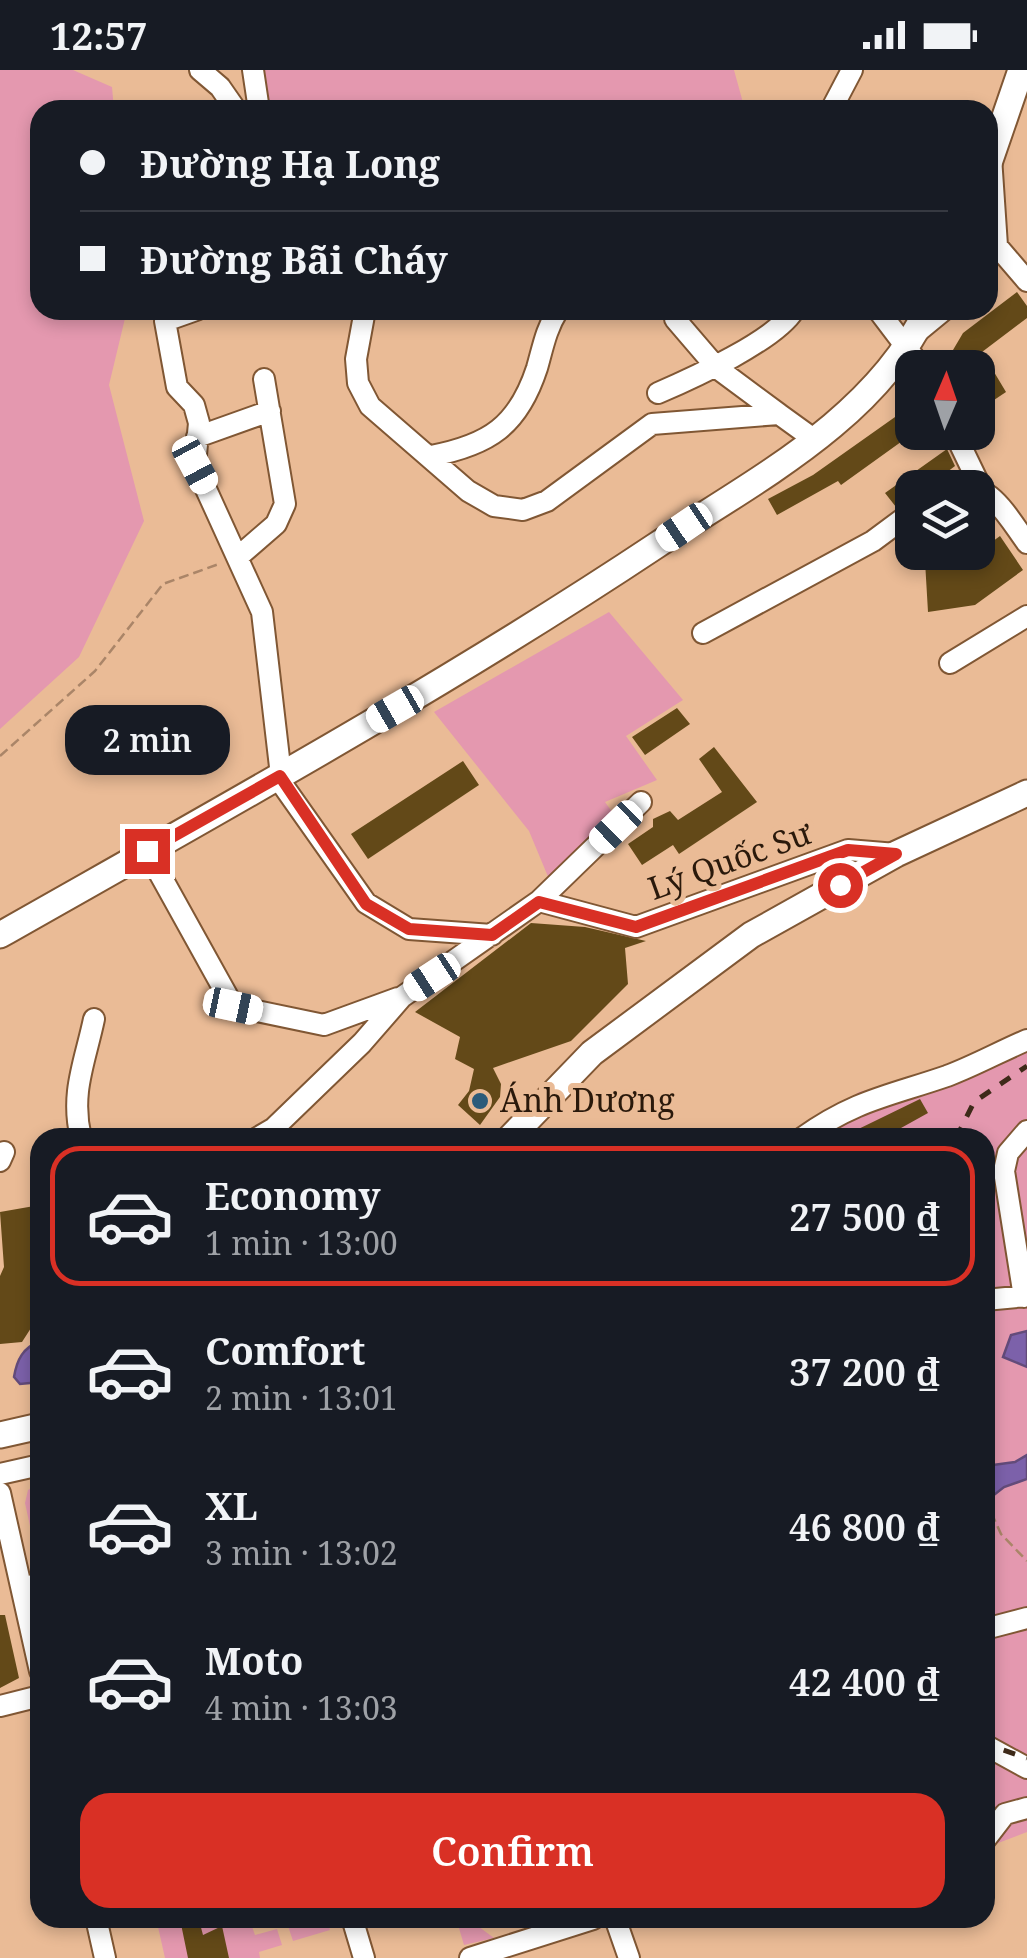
<!DOCTYPE html>
<meta charset="utf-8">
<style>
body{margin:0;font-family:"Noto Serif",serif;background:#242831;color:#f1f3f6;height:100vh;display:flex;flex-direction:column;font-size:38px;white-space:nowrap}
*{box-sizing:border-box;margin:0}
p{font-size:32px;color:#9ea1a6}
.icon{flex:none;width:55px;height:55px;fill:none;stroke:currentColor;stroke-width:2;stroke-linecap:round;stroke-linejoin:round}
.map{position:relative;flex:1;overflow:hidden}
.panel{position:absolute;left:30px;top:1058px;width:965px;height:800px;display:flex;flex-direction:column;background:#171b24;border-radius:30px;box-shadow:0 5px 15px #0003}
.panel>*{flex:none}
.top-card{position:absolute;left:30px;top:30px;width:968px;height:220px;border-radius:30px;box-shadow:0 5px 15px #0003;display:grid;align-content:center;height:220px;padding:0 50px;background:#171b24}
.needle{width:65px;rotate:2deg}
.fabs{position:absolute;left:895px;top:280px;display:grid;gap:20px}
.fabs a{display:grid;place-items:center;width:100px;height:100px;border-radius:20px;background:#171b24;box-shadow:0 5px 15px #0003;font-size:50px}
.end{position:absolute;width:45px;height:45px;margin:-22px;border:12px solid #d93025;background:#fff;box-shadow:0 0 0 5px #fff}
.from{border-radius:50%}
.bubble{position:absolute;height:70px;border-radius:30px;background:#171b24;box-shadow:0 5px 15px #0003;font-size:32px;font-weight:600;line-height:70px;text-align:center}
.car{position:absolute;width:30px;height:60px;margin:-30px -15px;border-radius:12px;box-shadow:0 0 8px 2px #0007;background:linear-gradient(#fff 24%,#345 0 40%,#fff 0 76%,#345 0 86%,#fff 0)}
.top-card b{display:flex;align-items:center;gap:35px;height:95px;font-size:38px}
.top-card b+b{border-top:2px solid #363941}
.top-card i{width:25px;height:25px;background:#f1f3f6}
ul{padding:18px 0 0;list-style:none}
li{display:flex;align-items:center;gap:30px;height:140px;margin:0 20px 15px;padding:0 30px;border:5px solid transparent;border-radius:30px}
li div{flex:1}
li b{display:block;font-size:38px}
li em{font-style:normal;font-weight:600}
li.selected{border-color:#d93025}
li>.icon{width:90px;height:90px;stroke-width:1.5}
.cta{display:flex;gap:20px;margin-top:auto;padding:20px 50px}
.cta a{flex:1;height:115px;border-radius:30px;background:#d93025;color:#fff;font-size:40px;font-weight:600;line-height:115px;text-align:center}
.status{display:flex;justify-content:space-between;align-items:center;height:70px;padding:0 50px;background:#171b24;direction:ltr}
.status svg{height:28px;fill:currentColor}
.map>svg:first-child{display:block}
.green{fill:#e498af}
.water{fill:#7c61aa;stroke:#634b7a;stroke-width:2.5}
.building{fill:#634918}
.lines{fill:none;stroke-linecap:round;stroke-linejoin:round}
.minor-casing{stroke:#805734;stroke-width:24}
.major-casing{stroke:#805734;stroke-width:29}
.path{stroke:#aa8568;stroke-width:2.5;stroke-dasharray:10 5;stroke-linecap:butt}
.minor{stroke:#fff;stroke-width:20}
.major{stroke:#fff;stroke-width:25}
.rail{stroke:#3e2a19;stroke-width:5;stroke-dasharray:12 12;stroke-linecap:butt}
.route{stroke:#d93025;stroke-width:12}
.poi-dot{fill:#2c5b7a;stroke:#eabb96;stroke-width:4}
.labels{text-anchor:middle;stroke-width:10;stroke-linejoin:round;paint-order:stroke}
.street-label{font-size:32px;fill:#2a190b;stroke:#eabb96}
.poi-label{font-size:32px;fill:#2a190b;stroke:#eabb96;text-anchor:start}
</style>
<div class="status"><b>12:57</b><svg viewBox="0 0 49 12"><path d="M0 12V9h3v3zM5 12V6h3v6zM10 12V3h3v9zM15 12V0h3v12zM26 1h20v11H26zM47 4h2v5h-2z"/></svg></div>
<div class="map">
<svg width="1027" height="1888" viewBox="0 0 1027 1888">
<rect width="100%" height="100%" fill="#eabb96"/>
<path class="green" d="M0,0H73L112,17L114,40H40V240H127L109,315L144,451L79,587L0,659Z
M261,0H734L745,40H266Z
M609,542L683,630L626,666L657,710L605,732L615,746L549,809L529,761L434,642Z
M1027,959V1762L985,1778V1068H796L859,1022L937,1003Z
M38,1414L40,1423V1502L25,1433L28,1420Z
M156,1848H243L250,1851L255,1865L277,1859L282,1875L259,1882L260,1888H165Z
M315,1848H326L330,1860L293,1871L288,1856Z
M456,1848H467L494,1868L464,1875Z"/>
<path class="water" d="M1027,1261V1297L1003,1287L1011,1265Z
M40,1271V1312L20,1314L14,1307C17,1289 23,1278 40,1271Z
M1027,1385V1409L1004,1417L985,1432V1396L1015,1392Z"/>
<path class="building" d="M1017,222L1027,236V248L982,282L1006,322L988,334L978,317V298H965L953,280L963,263Z
M912,335V364L841,415L838,411L777,445L768,429L813,405Z
M947,379L955,396L926,418H912V427L896,437L885,423Z
M1000,466L1023,500L975,535L928,542L925,491L970,488Z
M677,638L690,654L645,685L632,667Z
M714,677L757,732L679,784L673,775L642,795L628,774L653,757V749L670,741L678,750L722,722L699,689Z
M463,691L479,715L368,789L351,764Z
M531,853L585,857L646,871L625,878L628,914L571,971L493,998L501,1014L500,1027L480,1055L458,1035L469,1021L474,999L455,989L460,967L415,942Z
M920,1029L928,1043L883,1068H840Z
M40,1135V1244L22,1272L0,1274V1206L4,1197L0,1142Z
M0,1545H5L19,1608L0,1618Z
M199,1850L203,1865L222,1856L229,1888H188L181,1854Z"/>
<g class="lines">
<defs>
<path id="minor" d="M200,0L220,17L236,40
M253,0L259,40
M831,40L852,0
M991,87L997,176L1027,211
M196,240L165,251L177,317L194,335L199,353L195,395L262,542L282,714L366,833L409,859L492,865
M365,240L356,289L358,313L370,336L468,421L494,436L523,440L547,431L652,354L779,344L815,370
M878,240L922,298
M675,249L717,298L779,344
M916,263L944,240
M658,323C693,308 776,270 794,240
M954,362L981,418
M197,367L270,341
M431,386C489,375 518,356 537,298C543,277 546,259 558,240
M950,418C988,407 1007,446 1027,473
M239,486L276,454L285,434L264,309
M703,563L873,471L912,442
M950,593L1027,546
M147,781L233,936L324,955L398,928
M539,831L641,732
M81,1068C70,1023 85,992 94,949
M257,1068L274,1058L362,973L402,927L539,831L636,857L848,780L896,784
M802,1068C855,1030 889,1026 947,1006C974,996 1001,981 1027,970
M0,1091L4,1082
M1024,1227L1004,1101L1008,1083L1027,1061
M985,1230L1027,1226
M0,1404L40,1395
M0,1423L40,1601
M37,1512H40
M985,1559L1027,1548
M0,1636L40,1626
M985,1675L1027,1698
M985,1770L1005,1744L1027,1738
M96,1848L105,1888
M352,1848L364,1888
M615,1848L629,1888
M470,1888L593,1849"/>
<path id="major" d="M988,96L1021,0
M0,865C222,739 445,616 657,475C755,410 874,350 927,240
M510,1068L592,983L751,865L896,784L1027,723
M0,1365L40,1356"/>
</defs>
<use href="#minor" class="minor-casing"/>
<use href="#major" class="major-casing"/>
<path class="path" d="M0,686L95,601L163,514L219,494
M985,1429L1001,1464L1027,1491"/>
<use href="#minor" class="minor"/>
<use href="#major" class="major"/>
<path class="rail" d="M956,1068L974,1032L1027,996
M985,1207L989,1241L985,1250
M985,1666L997,1678L1027,1688"/>
</g>
<g class="lines">
<path class="route" d="M147,781L280,706L366,834L409,859L492,865L539,832L636,857L848,780L896,784L840,815"/>
</g>
<circle class="poi-dot" cx="480" cy="1031" r="10"/>
<g class="labels">
<g class="street-label">
<text transform="translate(730 791) rotate(-20)" y="11">Lý Quốc Sư</text>
</g>
<g class="poi-label">
<text x="500" y="1042">Ánh Dương</text>
</g>
</g>
</svg>
<div class="fabs">
<a><svg class="needle" viewBox="-14 -14 28 28"><path d="M0-13l5 13h-10z" fill="#e53935"/><path d="M0 13l5-13h-10z" fill="#9ea1a6"/></svg></a>
<a><svg class="icon" aria-label="layers" viewBox="0 0 24 24"><path d="M12 4l9 5-9 5-9-5zM3 14l9 5 9-5"/></svg></a>
</div>
<i class="end from" style="left:840px;top:815px"></i>
<i class="end" style="left:147px;top:781px"></i>
<div class="bubble" style="left:65px;top:635px;width:165px">2 min</div>
<i class="car" style="left:195px;top:395px;rotate:152deg"></i>
<i class="car" style="left:684px;top:457px;rotate:236deg"></i>
<i class="car" style="left:395px;top:639px;rotate:240deg"></i>
<i class="car" style="left:616px;top:757px;rotate:226deg"></i>
<i class="car" style="left:432px;top:907px;rotate:237deg"></i>
<i class="car" style="left:233px;top:936px;rotate:102deg"></i>
<div class="top-card">
<b><i class="from"></i>Đường Hạ Long</b>
<b><i></i>Đường Bãi Cháy</b>
</div>
<section class="panel">
<ul>
<li class="selected"><svg class="icon" aria-label="car" viewBox="0 0 24 24"><path d="M5 17H2v-5l4-1 3-4h7l3 4 3 1v5h-3M9 17h6M6 11h13"/><circle cx="7" cy="17" r="2"/><circle cx="17" cy="17" r="2"/></svg><div><b>Economy</b><p>1 min · 13:00</p></div><em>27 500 ₫</em></li>
<li><svg class="icon" aria-label="car" viewBox="0 0 24 24"><path d="M5 17H2v-5l4-1 3-4h7l3 4 3 1v5h-3M9 17h6M6 11h13"/><circle cx="7" cy="17" r="2"/><circle cx="17" cy="17" r="2"/></svg><div><b>Comfort</b><p>2 min · 13:01</p></div><em>37 200 ₫</em></li>
<li><svg class="icon" aria-label="car" viewBox="0 0 24 24"><path d="M5 17H2v-5l4-1 3-4h7l3 4 3 1v5h-3M9 17h6M6 11h13"/><circle cx="7" cy="17" r="2"/><circle cx="17" cy="17" r="2"/></svg><div><b>XL</b><p>3 min · 13:02</p></div><em>46 800 ₫</em></li>
<li><svg class="icon" aria-label="car" viewBox="0 0 24 24"><path d="M5 17H2v-5l4-1 3-4h7l3 4 3 1v5h-3M9 17h6M6 11h13"/><circle cx="7" cy="17" r="2"/><circle cx="17" cy="17" r="2"/></svg><div><b>Moto</b><p>4 min · 13:03</p></div><em>42 400 ₫</em></li>
</ul>
<div class="cta"><a>Confirm</a></div>
</section>
</div>
